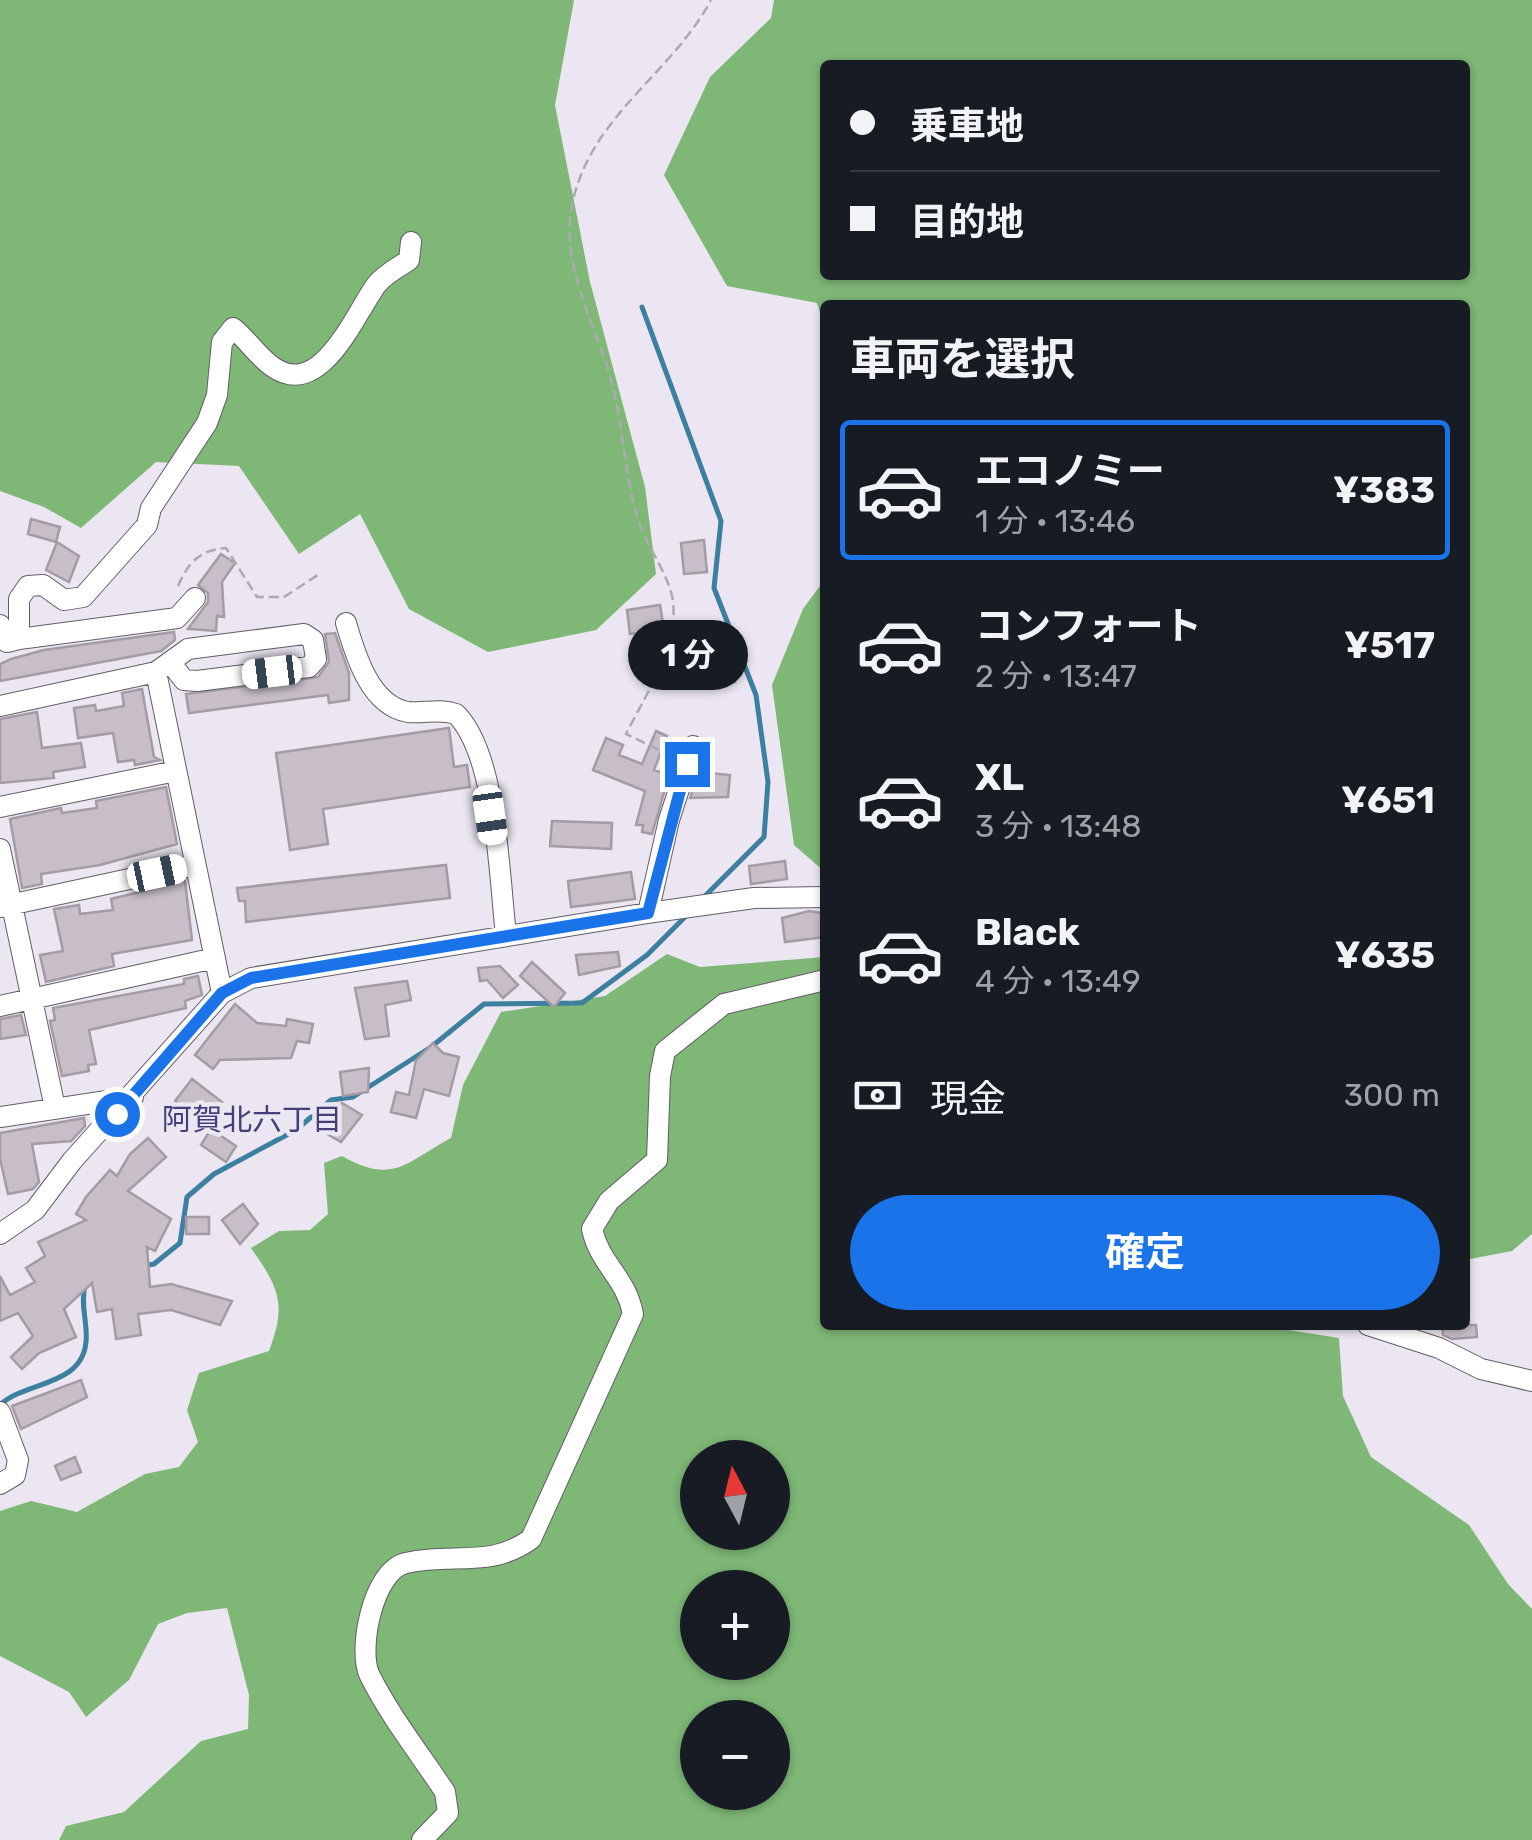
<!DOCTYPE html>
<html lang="ja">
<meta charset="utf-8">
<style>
body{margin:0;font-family:Rubik,"Noto Sans JP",sans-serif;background:#242831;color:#f1f3f6;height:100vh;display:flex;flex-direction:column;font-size:38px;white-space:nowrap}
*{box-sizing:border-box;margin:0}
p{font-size:32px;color:#9ea1a6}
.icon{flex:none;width:55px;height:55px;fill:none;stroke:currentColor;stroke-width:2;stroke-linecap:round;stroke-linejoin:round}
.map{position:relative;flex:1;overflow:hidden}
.panel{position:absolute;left:820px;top:300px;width:650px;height:1030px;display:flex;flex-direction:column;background:#171b24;border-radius:10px;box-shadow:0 2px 8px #0004}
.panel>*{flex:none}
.banner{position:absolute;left:820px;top:60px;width:650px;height:220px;border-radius:10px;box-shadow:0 2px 8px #0004;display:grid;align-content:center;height:220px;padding:0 30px;background:#171b24}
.needle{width:65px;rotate:353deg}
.buttons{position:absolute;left:680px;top:1440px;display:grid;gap:20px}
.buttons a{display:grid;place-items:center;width:110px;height:110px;border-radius:50%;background:#171b24;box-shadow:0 2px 8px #0004;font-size:50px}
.end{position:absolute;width:45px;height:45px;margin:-22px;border:12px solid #1a73e8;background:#fff;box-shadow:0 0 0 5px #fff}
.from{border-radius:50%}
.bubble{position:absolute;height:70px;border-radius:35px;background:#171b24;box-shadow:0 2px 8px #0004;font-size:32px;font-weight:700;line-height:70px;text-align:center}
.car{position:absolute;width:30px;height:60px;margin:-30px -15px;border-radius:12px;box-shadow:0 0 8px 2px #0007;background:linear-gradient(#fff 24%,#345 0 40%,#fff 0 76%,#345 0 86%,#fff 0)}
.banner b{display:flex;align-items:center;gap:35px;height:95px;font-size:38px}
.banner b+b{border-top:2px solid #363941}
.banner i{width:25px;height:25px;background:#f1f3f6}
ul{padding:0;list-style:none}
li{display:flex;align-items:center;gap:30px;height:140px;margin:0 20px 15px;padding:0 10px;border:5px solid transparent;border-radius:10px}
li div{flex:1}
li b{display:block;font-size:38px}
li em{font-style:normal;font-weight:700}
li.active{border-color:#1a73e8}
li>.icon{width:90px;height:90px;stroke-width:1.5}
h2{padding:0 30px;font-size:45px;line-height:120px}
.pay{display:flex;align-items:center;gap:25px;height:110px;padding:0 30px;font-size:38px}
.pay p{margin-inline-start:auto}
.primary-button{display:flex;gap:20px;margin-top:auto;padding:20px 30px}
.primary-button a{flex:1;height:115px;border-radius:60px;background:#1a73e8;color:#fff;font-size:40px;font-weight:700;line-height:115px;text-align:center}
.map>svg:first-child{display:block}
.forest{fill:#7eb776;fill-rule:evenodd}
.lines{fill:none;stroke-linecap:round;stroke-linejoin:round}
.stream{stroke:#3c7f9e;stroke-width:5}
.building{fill:#c7bec7;stroke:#a49ba4;stroke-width:2.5}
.minor-casing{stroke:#615d66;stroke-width:22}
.path{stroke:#ada9b1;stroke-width:2.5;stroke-dasharray:10 5;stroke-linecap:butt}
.minor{stroke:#fff;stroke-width:20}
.route{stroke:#1a73e8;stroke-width:12}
.labels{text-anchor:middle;stroke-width:9;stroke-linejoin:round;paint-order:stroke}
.neighbourhood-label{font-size:30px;fill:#443e7b;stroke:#ebe6f1}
</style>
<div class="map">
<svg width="1532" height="1840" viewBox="0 0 1532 1840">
<rect width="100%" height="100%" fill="#ebe6f1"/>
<path class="forest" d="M0,0H574L555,105L590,282L645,487L656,574L596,630L488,652L409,609L360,514L299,554L239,466L156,462L81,528L44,507L0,491Z
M774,0H1532V1234L1512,1251L1465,1260V305H825V328L817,303L727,286L664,175L710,77L771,18ZM825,65H1465V275H825Z
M825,579V872L794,845L772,685L803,609Z
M667,954L700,967L825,957V1325H1258L1339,1338L1343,1396L1371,1457L1469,1525L1508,1584L1532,1609V1840H59L66,1826L124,1812L201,1741L248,1729L249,1695L227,1608L187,1613L158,1624L129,1680L86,1717L69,1692L0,1656V1511L31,1501L77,1512L145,1474L179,1467L198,1442L187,1410L199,1373L269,1351C287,1304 279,1288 251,1248L279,1231L310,1230L328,1214L324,1163L342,1156C393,1185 405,1163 451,1138L463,1085L501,1012L605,996ZM698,1458H772V1532H698ZM698,1588H772V1662H698ZM698,1718H772V1792H698Z"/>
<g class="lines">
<path class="stream" d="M642,307L721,521L714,588L756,695L768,782L764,837L705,896
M144,1266L154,1264L180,1243L187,1197L214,1174L296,1130L331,1100L353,1097L431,1047L484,1004L582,1003L647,955L687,915
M1,1404C27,1381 82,1386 86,1342C88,1323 80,1305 85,1286"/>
</g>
<path class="building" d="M31,519L60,527L56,542L28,534Z
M704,540L707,572L684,574L681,543Z
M57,542L79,556L69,582L46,570Z
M221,554L235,563L222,582L224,617L217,616L216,631L188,629L208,602V593L198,585Z
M660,605L663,623L648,625L649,632L630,634L627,610Z
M174,632L175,640L161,651L0,681V664L11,659L44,650Z
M335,633L349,673V700L329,703L328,695L189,713L186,694L318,677L329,662L325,634Z
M735,666V682H711L710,667Z
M142,689L154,757L160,760L135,765L134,760L118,762L113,733L78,738L74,708L95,705L96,711L124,706L122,693Z
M37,712L42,748L81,743L85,767L53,772L54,778L0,783V719Z
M449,728L454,767L467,765L470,787L323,809L328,844L290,850L276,753Z
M656,731L667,736L654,770L669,775L652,834L642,832L643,825H636L645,791L593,770L606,738L623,745L619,755L642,764Z
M699,772L730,775L728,797L690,798Z
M166,787L177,844L100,865L41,874L42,884L22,888L10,819L61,808L62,813L97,808L96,801Z
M552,821L612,823L611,849L550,846Z
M785,861L787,879L751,884L749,866Z
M446,865L450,898L246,922L245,901H239L237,888Z
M631,872L635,899L571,907L568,881Z
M185,881L192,940L112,954L114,966L46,982L40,955L63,951L54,909L79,905L80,914L113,910L111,899Z
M809,911L822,913L825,937L785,942L782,918Z
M618,952L620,966L579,975L576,955Z
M532,962L565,993L554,1007L520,976Z
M500,966L518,985L503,998L487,980L480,981L478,968Z
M198,976L202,995L185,1001L186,1008L89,1030L96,1064L88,1065L89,1071L62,1076L50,1021L55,1020L53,1008L184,984V979Z
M407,981L411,1000L385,1005L389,1036L365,1039L355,988Z
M235,1004L257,1023L286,1026L287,1019L313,1024L309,1043L297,1041L291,1058L220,1060L213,1069L195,1055Z
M21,1015L26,1035L0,1039V1019Z
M433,1043L443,1053L459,1057L449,1096L424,1089L416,1118L391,1112L396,1092L409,1095L416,1060Z
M369,1068L368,1092L343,1096L340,1072Z
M192,1079L222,1102L205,1124L175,1101Z
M342,1103L362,1115L341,1142L324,1132Z
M84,1118L85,1126L71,1141L32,1144L39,1182L33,1189L8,1194L0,1159V1133Z
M211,1129L236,1146L226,1162L201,1145Z
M148,1138L166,1157L128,1191L171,1219L155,1251L147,1247L150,1287L171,1284L232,1301L220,1325L171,1310L138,1314L141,1335L116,1339L112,1309L97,1312L92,1283L64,1309L76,1337L39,1353L22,1369L11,1357L33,1336L18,1313L0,1321V1276L10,1295L35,1282L26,1268L45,1256L38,1242L86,1220L76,1214L86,1197L110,1170L117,1176L130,1154Z
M243,1204L258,1224L240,1244L222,1220Z
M186,1217H209V1234H186Z
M1442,1325H1476L1477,1337L1452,1339L1443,1335Z
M81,1380L87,1397L21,1429L12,1406Z
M75,1457L81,1472L61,1480L55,1466Z"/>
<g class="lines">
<defs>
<path id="minor" d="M346,623C355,654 370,706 408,712C424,714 439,708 456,714C497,755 499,876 506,935
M0,625L7,642L19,639V599L28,586L43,585L64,600L83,597L147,525L151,508L207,423L217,395L222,342L233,328C247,339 258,357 273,367C322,401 356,311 377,284C385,274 399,267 409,260L411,242
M19,639L177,618L195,598
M156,672L188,649L304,634L313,640L316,659L309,667L197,681L184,680L170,662
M0,706L156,672L222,993
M0,807L176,771
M0,849L55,1108
M0,907L194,865
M648,913L669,820L693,746
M0,1006L215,958
M0,1117L133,1097
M0,1234L35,1210L72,1161L222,993L251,978L648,913L754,898L825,897
M1368,1325L1439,1348L1481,1369L1532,1381
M0,1412L18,1460L15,1475L0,1484
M422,1840L448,1813L445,1792C420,1754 390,1716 370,1676C357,1651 373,1570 406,1563C453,1552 490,1569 531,1539L633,1314C626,1277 600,1265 592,1229L609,1201L657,1160L660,1076L665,1051L724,1004L825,980"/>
</defs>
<use href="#minor" class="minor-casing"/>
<path class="path" d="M178,586C188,563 199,550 226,548L257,597H284L321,573
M672,756L626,734C645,696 684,637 671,592C663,565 644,542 637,516C623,467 623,415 607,366C590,316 561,260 572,205C590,116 671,75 711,0"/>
<use href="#minor" class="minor"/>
</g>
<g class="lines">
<path class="route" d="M117,1114L222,993L251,978L648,913L687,764"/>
</g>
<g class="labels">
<g class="neighbourhood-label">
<text x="252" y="1130">阿賀北六丁目</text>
</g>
</g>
</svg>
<div class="buttons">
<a><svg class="needle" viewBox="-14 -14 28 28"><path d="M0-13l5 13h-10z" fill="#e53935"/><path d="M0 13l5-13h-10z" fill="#9ea1a6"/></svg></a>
<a>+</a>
<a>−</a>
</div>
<i class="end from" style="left:117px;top:1114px"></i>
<i class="end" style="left:687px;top:764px"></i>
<div class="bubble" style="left:628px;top:620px;width:120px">1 分</div>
<i class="car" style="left:272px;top:672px;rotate:263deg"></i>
<i class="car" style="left:490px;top:815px;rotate:172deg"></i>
<i class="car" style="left:157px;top:873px;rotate:78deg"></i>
<div class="banner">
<b><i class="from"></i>乗車地</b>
<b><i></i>目的地</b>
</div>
<section class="panel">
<h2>車両を選択</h2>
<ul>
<li class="active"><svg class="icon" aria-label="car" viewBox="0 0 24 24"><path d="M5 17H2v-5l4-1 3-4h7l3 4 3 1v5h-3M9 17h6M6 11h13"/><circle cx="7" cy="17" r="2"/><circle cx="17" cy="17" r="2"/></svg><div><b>エコノミー</b><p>1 分 · 13:46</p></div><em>¥383</em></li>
<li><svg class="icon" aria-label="car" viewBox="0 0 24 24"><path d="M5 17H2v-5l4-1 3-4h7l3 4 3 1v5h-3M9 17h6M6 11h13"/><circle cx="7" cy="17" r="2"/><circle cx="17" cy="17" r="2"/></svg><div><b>コンフォート</b><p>2 分 · 13:47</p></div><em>¥517</em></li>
<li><svg class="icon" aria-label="car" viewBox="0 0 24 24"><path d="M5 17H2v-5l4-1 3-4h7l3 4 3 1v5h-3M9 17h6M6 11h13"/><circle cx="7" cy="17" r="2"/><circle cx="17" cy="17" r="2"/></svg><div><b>XL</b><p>3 分 · 13:48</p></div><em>¥651</em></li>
<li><svg class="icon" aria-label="car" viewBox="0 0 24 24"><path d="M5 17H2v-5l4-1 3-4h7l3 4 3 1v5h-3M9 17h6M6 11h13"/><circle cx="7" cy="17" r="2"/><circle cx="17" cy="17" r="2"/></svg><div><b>Black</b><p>4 分 · 13:49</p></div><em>¥635</em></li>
</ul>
<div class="pay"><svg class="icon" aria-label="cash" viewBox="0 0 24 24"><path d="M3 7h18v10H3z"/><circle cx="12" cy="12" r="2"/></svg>現金<p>300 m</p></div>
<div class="primary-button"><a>確定</a></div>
</section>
</div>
